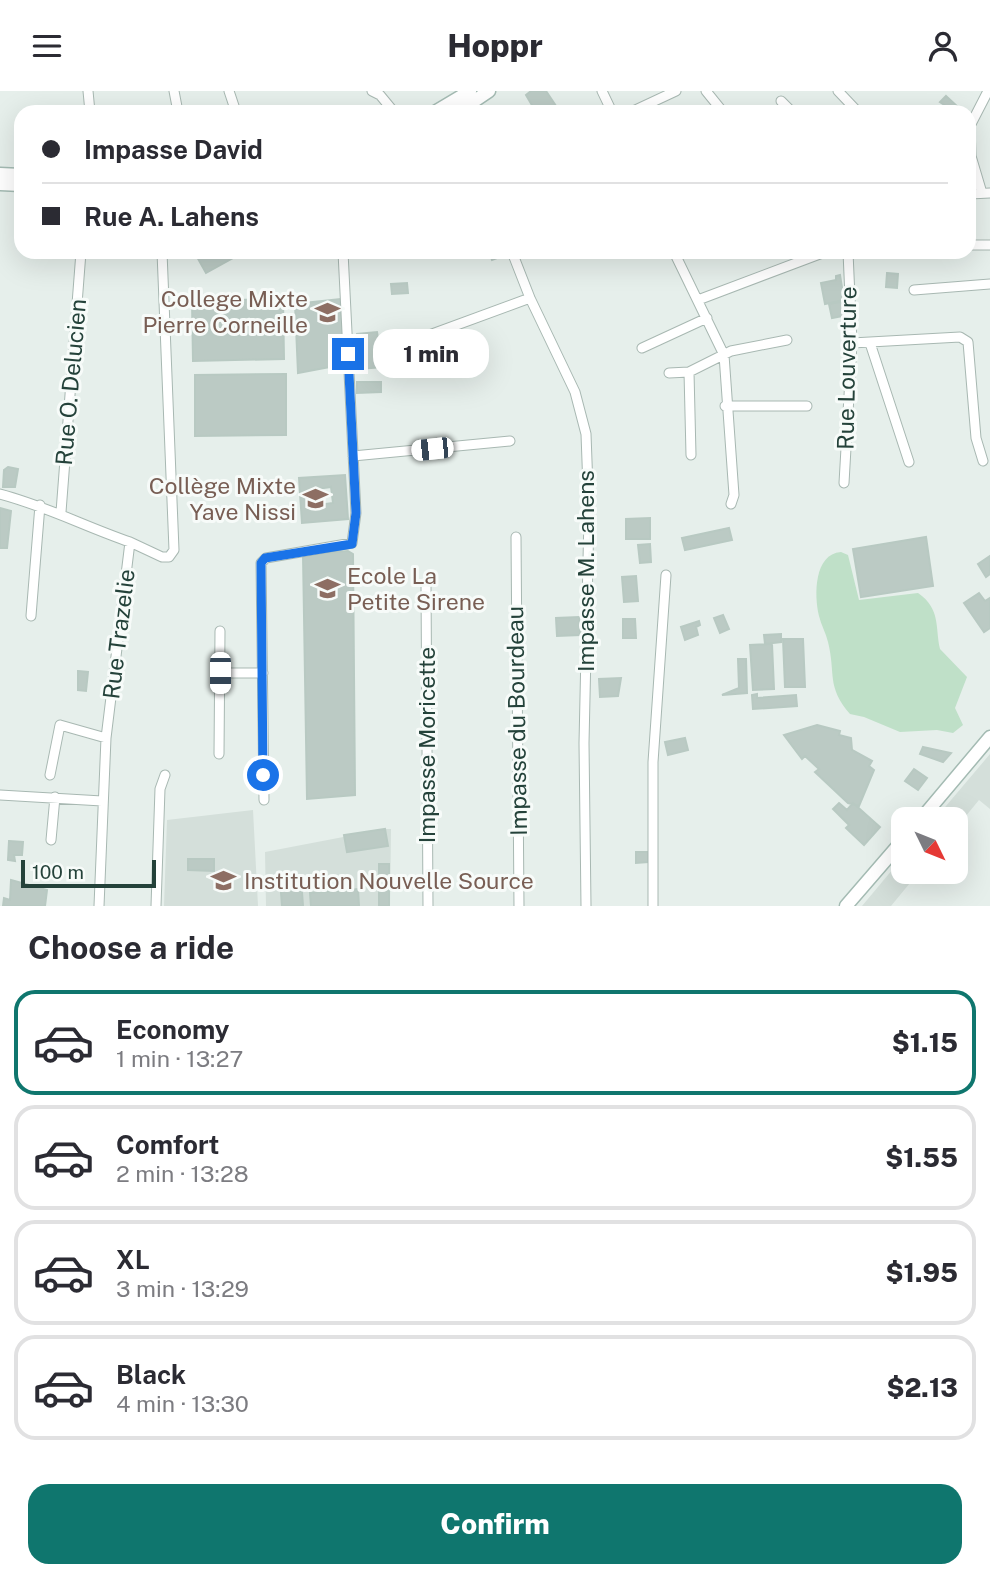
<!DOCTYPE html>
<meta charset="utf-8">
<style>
body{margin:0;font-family:"Public Sans",sans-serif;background:#f7f7f7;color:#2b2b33;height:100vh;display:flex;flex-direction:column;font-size:26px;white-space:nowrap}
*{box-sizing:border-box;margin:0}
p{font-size:23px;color:#7c7c81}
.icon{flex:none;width:38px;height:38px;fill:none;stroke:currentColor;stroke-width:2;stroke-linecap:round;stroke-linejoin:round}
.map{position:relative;height:815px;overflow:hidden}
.details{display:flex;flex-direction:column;background:#fff;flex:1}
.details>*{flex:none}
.banner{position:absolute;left:14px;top:14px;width:962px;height:154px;border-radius:21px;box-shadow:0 7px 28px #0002;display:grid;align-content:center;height:154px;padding:0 28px;background:#fff}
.needle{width:46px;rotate:133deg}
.tools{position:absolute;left:891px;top:716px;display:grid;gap:14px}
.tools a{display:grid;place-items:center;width:77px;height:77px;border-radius:14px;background:#fff;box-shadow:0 7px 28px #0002;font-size:35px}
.scale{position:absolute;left:21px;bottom:18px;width:135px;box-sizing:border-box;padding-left:7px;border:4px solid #24423a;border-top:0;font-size:19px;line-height:24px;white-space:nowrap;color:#24423a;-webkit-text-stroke:5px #f7fbf9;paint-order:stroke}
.end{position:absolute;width:32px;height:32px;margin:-16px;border:9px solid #1a73e8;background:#fff;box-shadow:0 0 0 4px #fff}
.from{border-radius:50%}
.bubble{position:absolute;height:49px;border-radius:21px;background:#fff;box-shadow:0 7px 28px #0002;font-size:23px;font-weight:800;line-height:49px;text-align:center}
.car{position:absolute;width:21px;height:42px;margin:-21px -10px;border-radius:9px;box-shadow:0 0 5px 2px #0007;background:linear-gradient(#fff 24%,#345 0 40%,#fff 0 76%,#345 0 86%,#fff 0)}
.banner b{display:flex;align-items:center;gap:24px;height:66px;font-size:26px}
.banner b+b{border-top:2px solid #e1e1e2}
.banner i{width:18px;height:18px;background:#2b2b33}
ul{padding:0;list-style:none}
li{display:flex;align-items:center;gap:21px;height:105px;margin:0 14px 10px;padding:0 14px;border:4px solid #e1e1e2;border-radius:21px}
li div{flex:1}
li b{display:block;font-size:26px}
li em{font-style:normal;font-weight:800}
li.selected{border-color:#0f766e}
li>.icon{width:63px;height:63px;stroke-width:1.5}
h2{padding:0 28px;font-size:32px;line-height:84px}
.button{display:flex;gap:14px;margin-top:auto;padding:14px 28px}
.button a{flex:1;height:80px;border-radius:21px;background:#0f766e;color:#fff;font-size:28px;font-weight:800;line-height:80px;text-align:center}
header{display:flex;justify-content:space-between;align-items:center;height:91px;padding:0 28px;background:#fff;font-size:32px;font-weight:800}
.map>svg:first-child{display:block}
.built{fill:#d4dfda}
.green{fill:#bfe0c8}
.building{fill:#bbcac4;stroke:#b8c9c2;stroke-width:2;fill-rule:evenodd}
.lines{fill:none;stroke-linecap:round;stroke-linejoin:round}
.minor-casing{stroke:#a8b8b2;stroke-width:11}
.secondary-casing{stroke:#a4bbb3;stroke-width:15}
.minor{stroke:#fff;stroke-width:9}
.secondary{stroke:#fff;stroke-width:12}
.route{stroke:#1a73e8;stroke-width:9}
.labels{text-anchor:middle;stroke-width:6;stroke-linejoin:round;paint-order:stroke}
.education-label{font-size:23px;fill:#785e54;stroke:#f7fbf9;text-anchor:end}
.street-label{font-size:23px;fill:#24423a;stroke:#f7fbf9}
</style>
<header><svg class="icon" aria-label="menu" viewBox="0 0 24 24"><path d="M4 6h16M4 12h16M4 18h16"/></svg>Hoppr<svg class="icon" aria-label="person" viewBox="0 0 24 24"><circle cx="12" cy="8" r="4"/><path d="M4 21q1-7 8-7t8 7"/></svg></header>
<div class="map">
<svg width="990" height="815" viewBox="0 0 990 815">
<rect width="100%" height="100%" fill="#e6efeb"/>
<path class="built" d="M990,663V718L979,709L956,737V728H935Z
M253,719L258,815H164L167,729Z
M385,738H391L390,815H266L265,761Z
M903,766V780L919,781L891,815H862Z"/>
<path class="green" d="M841,461L848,464L859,509L918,502C941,518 935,536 940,558L967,586L955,617L963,634L953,642L937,639L900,641L864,626L850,623C826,595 836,583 828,551C826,542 821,534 819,525C814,504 814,463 841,461Z"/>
<path class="building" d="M531,0H546L556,15L536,21L526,4Z
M946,5L959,17L955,21L940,11Z
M206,161H242V162L206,182L197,166Z
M489,161H507L508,163L492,169Z
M887,182L898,183L897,197L886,196Z
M840,184L844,209L825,213L821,192L836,189V185Z
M407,192L408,202L392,203L391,193Z
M283,208L284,268L193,270L192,210Z
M340,208L346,273L298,282L295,213Z
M845,210L848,224L832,227L829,213Z
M377,241L383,276L359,278L357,243Z
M286,283V344L195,345V284Z
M357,291H381V301L357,302Z
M8,376L18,378L15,396H3L4,379Z
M345,384L348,428L302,432L299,387ZM331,396L333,412L310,415L309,399Z
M0,417L11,420L7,457H0Z
M650,427V448H626V428Z
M729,437L732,449L685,459L682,447Z
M926,446L933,495L861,506L853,458Z
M650,453L651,471L640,472L638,454Z
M348,460L353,463L355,704L307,708L303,464Z
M990,465V483L986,486L978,473Z
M636,485L638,510L624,511L622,486Z
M979,502L985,510L990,507V537L984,541L964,512Z
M723,524L729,538L720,542L714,527Z
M579,526L580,544L557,545L556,527Z
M623,528H635L636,547H623Z
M699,530L700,534L696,536L698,544L685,549L681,536Z
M781,543V551L765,553L764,544Z
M783,548H803L805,596H785Z
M772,553L774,598L753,599L750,554Z
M738,568H746L747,602L722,604L739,597Z
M78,580L88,581L86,600L78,599Z
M621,587L618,605L600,606L599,588Z
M757,603V607L796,604L797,615L753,618L752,604Z
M817,634L840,640L839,644L851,647L852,659L872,670L869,675L874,679L859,715L848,712L815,681L819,678L805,665L802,668L784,644Z
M685,647L688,659L668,664L665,651Z
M923,656L951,662L943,671L920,663Z
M914,678L927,687L918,699L905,690Z
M839,712L847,719L853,712L880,736L864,754L846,737L849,734L833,718Z
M385,738L388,755L347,761L344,744Z
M9,750L23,751L22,764H14L15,770L8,769Z
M636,761H648V771L636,772Z
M188,768H214V780L188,779Z
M379,773H389V815H379Z
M301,787L303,815H282L280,788Z
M11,789L47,799L45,815H3L4,807L10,809Z
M358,798L359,815H311L310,802Z"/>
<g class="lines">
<defs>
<path id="minor" d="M88,0L90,21
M174,0L178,21
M229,0L236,21
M372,0L380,4L394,21
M602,0L612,21
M706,0L723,21
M838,0L858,21
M781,10L792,21
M631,21L676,0
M982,102L971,65L970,35L988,0
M970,103L990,102
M970,154H990
M512,161L530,207L575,301L586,343L589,424L584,652L586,815
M674,161L724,264L734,404L731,413
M914,199L990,193
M698,209L825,161
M413,250L530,207
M852,252L960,246L968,251L976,347L983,370
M870,252L909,371
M642,257L707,227
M689,281L691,364
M669,282L689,281L731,260L787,249
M725,315H807
M353,365L510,350
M844,392L852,252L848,161
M0,403C46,415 86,436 130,451
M61,421L81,161
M516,446L519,815
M426,494L428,815
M31,525L40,414
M220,582H263
M219,663L220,540
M50,684L60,634L106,647
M0,704L102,710
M264,709L261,472L266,467L352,452L356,422L343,161
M51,749L55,706
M99,815L106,647L130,451L162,466H169L174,459L162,161
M156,815L160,698L165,684
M653,815V671L666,484"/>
<path id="secondary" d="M435,21L470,0
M458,21L489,0
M0,83L21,84
M0,93L21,94
M921,728L990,646
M846,815L903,749"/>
</defs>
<use href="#minor" class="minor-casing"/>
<use href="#secondary" class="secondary-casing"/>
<use href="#minor" class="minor"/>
<use href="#secondary" class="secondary"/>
</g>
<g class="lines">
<path class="route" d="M263,684L261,472L265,467L352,453L356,422L348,263"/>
</g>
<defs>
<symbol id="school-bare" viewBox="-9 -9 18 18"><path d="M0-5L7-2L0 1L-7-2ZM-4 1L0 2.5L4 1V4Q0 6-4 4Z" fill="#8d6e63" stroke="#f7fbf9" stroke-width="2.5" paint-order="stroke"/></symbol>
</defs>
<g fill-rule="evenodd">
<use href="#school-bare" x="310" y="204" width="35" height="35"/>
<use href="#school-bare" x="298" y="390" width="35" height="35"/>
<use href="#school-bare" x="310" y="480" width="35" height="35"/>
<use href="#school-bare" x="206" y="772" width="35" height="35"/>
</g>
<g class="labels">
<g class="education-label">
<text x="308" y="216">College Mixte<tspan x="308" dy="26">Pierre Corneille</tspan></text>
<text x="296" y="403">Collège Mixte<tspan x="296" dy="26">Yave Nissi</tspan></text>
<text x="347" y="493" text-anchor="start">Ecole La<tspan x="347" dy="26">Petite Sirene</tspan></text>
<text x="244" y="798" text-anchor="start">Institution Nouvelle Source</text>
</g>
<g class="street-label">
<text transform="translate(847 277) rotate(-89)" y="8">Rue Louverture</text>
<text transform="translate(71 291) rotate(-85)" y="8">Rue O. Delucien</text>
<text transform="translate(586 480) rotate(-90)" y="8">Impasse M. Lahens</text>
<text transform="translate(119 543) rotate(-83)" y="8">Rue Trazelie</text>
<text transform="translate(517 630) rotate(-91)" y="8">Impasse du Bourdeau</text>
<text transform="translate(427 654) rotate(-90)" y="8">Impasse Moricette</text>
</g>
</g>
</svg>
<div class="tools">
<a><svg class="needle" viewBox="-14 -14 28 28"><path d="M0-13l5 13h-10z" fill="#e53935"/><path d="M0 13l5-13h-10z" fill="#7c7c81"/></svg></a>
</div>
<div class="scale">100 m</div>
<i class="end from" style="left:263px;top:684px"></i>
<i class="end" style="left:348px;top:263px"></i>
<div class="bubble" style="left:373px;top:238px;width:116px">1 min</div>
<i class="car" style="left:432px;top:358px;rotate:264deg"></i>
<i class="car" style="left:220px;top:582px;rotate:180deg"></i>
<div class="banner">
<b><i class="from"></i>Impasse David</b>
<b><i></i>Rue A. Lahens</b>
</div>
</div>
<section class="details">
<h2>Choose a ride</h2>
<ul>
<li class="selected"><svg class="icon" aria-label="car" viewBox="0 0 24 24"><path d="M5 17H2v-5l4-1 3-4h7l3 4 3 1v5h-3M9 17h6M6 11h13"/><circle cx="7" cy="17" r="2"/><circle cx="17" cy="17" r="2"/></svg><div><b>Economy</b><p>1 min · 13:27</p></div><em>$1.15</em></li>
<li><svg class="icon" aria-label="car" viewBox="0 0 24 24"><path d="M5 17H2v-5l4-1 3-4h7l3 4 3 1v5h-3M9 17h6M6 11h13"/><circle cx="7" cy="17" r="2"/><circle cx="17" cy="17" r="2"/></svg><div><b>Comfort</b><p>2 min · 13:28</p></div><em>$1.55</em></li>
<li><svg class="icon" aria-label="car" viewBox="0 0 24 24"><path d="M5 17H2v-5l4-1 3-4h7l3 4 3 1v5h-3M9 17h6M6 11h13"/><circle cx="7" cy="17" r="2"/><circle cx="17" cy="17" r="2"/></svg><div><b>XL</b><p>3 min · 13:29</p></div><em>$1.95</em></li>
<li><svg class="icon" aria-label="car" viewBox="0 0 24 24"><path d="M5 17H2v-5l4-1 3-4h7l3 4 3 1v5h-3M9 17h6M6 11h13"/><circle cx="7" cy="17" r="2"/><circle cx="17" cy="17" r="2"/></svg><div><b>Black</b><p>4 min · 13:30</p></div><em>$2.13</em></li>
</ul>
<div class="button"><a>Confirm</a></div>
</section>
